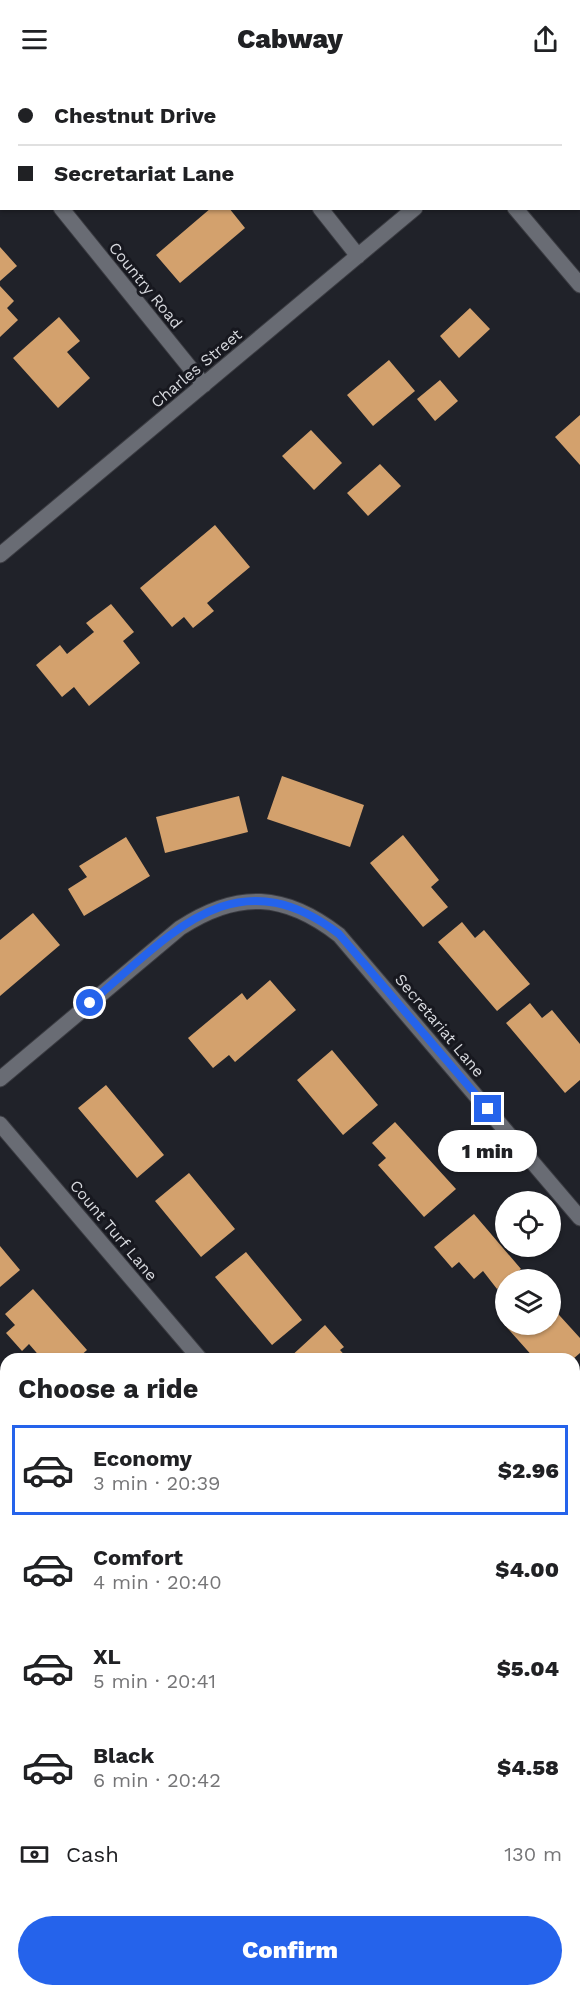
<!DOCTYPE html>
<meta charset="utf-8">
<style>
body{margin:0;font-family:"Work Sans",sans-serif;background:#f2f2f2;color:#202124;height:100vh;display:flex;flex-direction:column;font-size:22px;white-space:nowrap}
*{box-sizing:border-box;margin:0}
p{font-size:20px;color:#757577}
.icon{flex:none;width:33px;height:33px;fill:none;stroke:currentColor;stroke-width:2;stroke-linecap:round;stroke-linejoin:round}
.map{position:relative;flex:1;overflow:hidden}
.details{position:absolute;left:0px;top:1275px;width:580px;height:644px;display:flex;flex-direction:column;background:#fff;border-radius:18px 18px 0 0;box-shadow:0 2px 4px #0004}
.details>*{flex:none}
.guide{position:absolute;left:0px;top:0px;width:580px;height:132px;box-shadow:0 2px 4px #0004;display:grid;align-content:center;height:132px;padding:0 18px;background:#fff}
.fabs{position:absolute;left:495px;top:1113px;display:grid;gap:12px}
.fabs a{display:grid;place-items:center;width:66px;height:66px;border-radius:50%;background:#fff;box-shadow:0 2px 4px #0004;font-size:30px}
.end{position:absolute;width:27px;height:27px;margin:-14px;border:8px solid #2563eb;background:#fff;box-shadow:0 0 0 3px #fff}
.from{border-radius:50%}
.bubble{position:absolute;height:42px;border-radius:21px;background:#fff;box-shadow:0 2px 4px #0004;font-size:20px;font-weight:800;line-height:42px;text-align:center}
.guide b{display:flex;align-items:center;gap:21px;height:57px;font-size:22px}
.guide b+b{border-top:2px solid #e0e0e0}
.guide i{width:15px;height:15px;background:#202124}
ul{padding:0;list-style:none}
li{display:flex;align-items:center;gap:18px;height:90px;margin:0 12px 9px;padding:0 6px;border:3px solid transparent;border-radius:0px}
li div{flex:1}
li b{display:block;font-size:22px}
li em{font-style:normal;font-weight:800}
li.current{border-color:#2563eb}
li>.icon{width:54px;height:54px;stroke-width:1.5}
h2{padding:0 18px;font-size:27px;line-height:72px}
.pay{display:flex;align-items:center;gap:15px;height:66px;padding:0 18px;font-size:22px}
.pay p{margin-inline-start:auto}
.action{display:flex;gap:12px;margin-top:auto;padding:12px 18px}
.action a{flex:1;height:69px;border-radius:36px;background:#2563eb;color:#fff;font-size:24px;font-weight:800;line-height:69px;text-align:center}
header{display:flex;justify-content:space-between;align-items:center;height:78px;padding:0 18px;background:#fff;font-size:27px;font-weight:800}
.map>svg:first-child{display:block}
.building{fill:#d3a16d}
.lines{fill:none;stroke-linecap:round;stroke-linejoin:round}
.minor-casing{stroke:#3b3c42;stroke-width:17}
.minor{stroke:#696c74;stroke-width:15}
.route{stroke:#2563eb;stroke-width:8}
.labels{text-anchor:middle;stroke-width:6;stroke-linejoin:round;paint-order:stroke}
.street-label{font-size:16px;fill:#d6d8dd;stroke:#17181f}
</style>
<header><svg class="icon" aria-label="menu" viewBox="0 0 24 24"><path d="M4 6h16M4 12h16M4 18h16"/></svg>Cabway<svg class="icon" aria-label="share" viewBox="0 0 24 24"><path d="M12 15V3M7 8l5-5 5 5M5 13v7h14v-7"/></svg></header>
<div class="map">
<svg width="580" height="1918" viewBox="0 0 580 1918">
<rect width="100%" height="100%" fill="#202229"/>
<path class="building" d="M211,130H229L245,150L180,205L156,177Z
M0,169L17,188L0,203Z
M0,208L14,223L7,230L18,242L0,259Z
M470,230L490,251L459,280L440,258Z
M59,239L80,263L67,274L90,300L58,330L13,280Z
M389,282L415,313L373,348L347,317Z
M440,302L458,323L435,343L417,321Z
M580,337V387L555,359Z
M311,352L342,385L314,412L282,378Z
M380,386L401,408L368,438L347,415Z
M215,447L250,489L207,525L214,533L193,550L184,539L172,549L140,510Z
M111,526L134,554L123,563L140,585L89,628L74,609L62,619L36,587L60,567L67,576L94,554L86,545Z
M282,698L364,727L350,769L267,741Z
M239,718L248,754L165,775L156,739Z
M403,757L439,802L431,809L448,829L423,849L370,785Z
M126,759L150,798L84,838L68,811L87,799L79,788Z
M33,835L60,867L0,918V862Z
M462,844L475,860L484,852L530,906L497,933L438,864Z
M270,902L296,932L235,984L229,977L213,990L188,960L242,915L247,922Z
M530,925L542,940L552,932L580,966V1002L565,1015L506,945Z
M332,972L378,1027L343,1057L297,1002Z
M106,1007L164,1077L137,1100L78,1030Z
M395,1044L456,1111L424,1139L378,1087L386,1080L372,1065Z
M189,1095L235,1151L201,1179L155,1123Z
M474,1136L521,1191L497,1211L483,1193L474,1201L459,1184L452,1190L434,1169Z
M0,1168L20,1192L0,1209Z
M246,1174L302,1242L272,1267L215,1199Z
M33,1211L87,1272L77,1281H54L49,1275L42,1281L29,1266L22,1273L6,1255L15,1247L5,1236Z
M550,1227L580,1260V1275L573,1281H535L503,1245L506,1242V1246H550Z
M325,1247L344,1269L340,1272L348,1281H288Z
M580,1308V1325L574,1318V1312Z
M0,1390L6,1396V1434L0,1439Z
M574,1497L580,1504V1508L574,1512Z
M580,1585V1625L574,1619V1590Z
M0,1639L6,1646V1650L0,1656Z
M128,1912H197L190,1918H121Z
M425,1912H473L467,1918H419Z"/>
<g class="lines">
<defs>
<path id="minor" d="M348,0L349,2
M233,2L234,0
M569,2L571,0
M0,70L2,71
M61,130L204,307
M320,130L358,178
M515,130L580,207
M0,477L415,130
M0,1001L180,850C238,812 285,815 339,857L580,1140
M0,1046L200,1281
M574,1722L580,1728
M289,1918L295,1912"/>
</defs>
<use href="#minor" class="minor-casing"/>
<use href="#minor" class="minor"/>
</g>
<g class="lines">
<path class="route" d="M90,925C170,858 234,776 339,856L488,1031"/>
</g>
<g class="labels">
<g class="street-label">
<text transform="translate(146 207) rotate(51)" y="6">Country Road</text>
<text transform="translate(196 290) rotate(-40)" y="6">Charles Street</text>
<text transform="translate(440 947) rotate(50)" y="6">Secretariat Lane</text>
<text transform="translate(114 1152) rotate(50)" y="6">Count Turf Lane</text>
</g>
</g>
</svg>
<div class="fabs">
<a><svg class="icon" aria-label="locate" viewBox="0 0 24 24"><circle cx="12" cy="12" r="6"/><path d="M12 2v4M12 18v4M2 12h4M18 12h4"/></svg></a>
<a><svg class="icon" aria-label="layers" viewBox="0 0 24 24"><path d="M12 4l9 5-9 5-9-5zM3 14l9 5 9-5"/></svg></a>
</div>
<i class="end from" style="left:90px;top:925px"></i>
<i class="end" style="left:488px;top:1031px"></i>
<div class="bubble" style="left:438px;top:1052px;width:99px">1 min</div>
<div class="guide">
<b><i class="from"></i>Chestnut Drive</b>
<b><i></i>Secretariat Lane</b>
</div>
<section class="details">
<h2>Choose a ride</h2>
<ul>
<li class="current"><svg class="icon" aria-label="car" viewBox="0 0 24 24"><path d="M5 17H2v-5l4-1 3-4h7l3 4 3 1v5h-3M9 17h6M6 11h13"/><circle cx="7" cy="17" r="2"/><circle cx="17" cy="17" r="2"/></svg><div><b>Economy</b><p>3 min · 20:39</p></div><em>$2.96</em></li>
<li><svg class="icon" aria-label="car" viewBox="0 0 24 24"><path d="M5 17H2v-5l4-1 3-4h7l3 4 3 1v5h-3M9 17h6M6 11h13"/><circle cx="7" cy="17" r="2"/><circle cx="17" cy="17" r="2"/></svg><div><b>Comfort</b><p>4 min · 20:40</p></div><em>$4.00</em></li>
<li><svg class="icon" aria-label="car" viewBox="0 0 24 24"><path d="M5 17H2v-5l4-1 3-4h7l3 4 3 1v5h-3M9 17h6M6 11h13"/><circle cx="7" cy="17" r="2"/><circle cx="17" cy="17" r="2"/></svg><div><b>XL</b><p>5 min · 20:41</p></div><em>$5.04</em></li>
<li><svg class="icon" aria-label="car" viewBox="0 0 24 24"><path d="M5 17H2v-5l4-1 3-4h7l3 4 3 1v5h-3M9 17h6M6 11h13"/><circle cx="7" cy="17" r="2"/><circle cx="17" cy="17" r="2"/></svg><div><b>Black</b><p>6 min · 20:42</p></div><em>$4.58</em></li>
</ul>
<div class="pay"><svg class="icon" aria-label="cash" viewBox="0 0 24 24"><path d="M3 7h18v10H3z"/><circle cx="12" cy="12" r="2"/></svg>Cash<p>130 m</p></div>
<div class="action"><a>Confirm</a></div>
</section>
</div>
